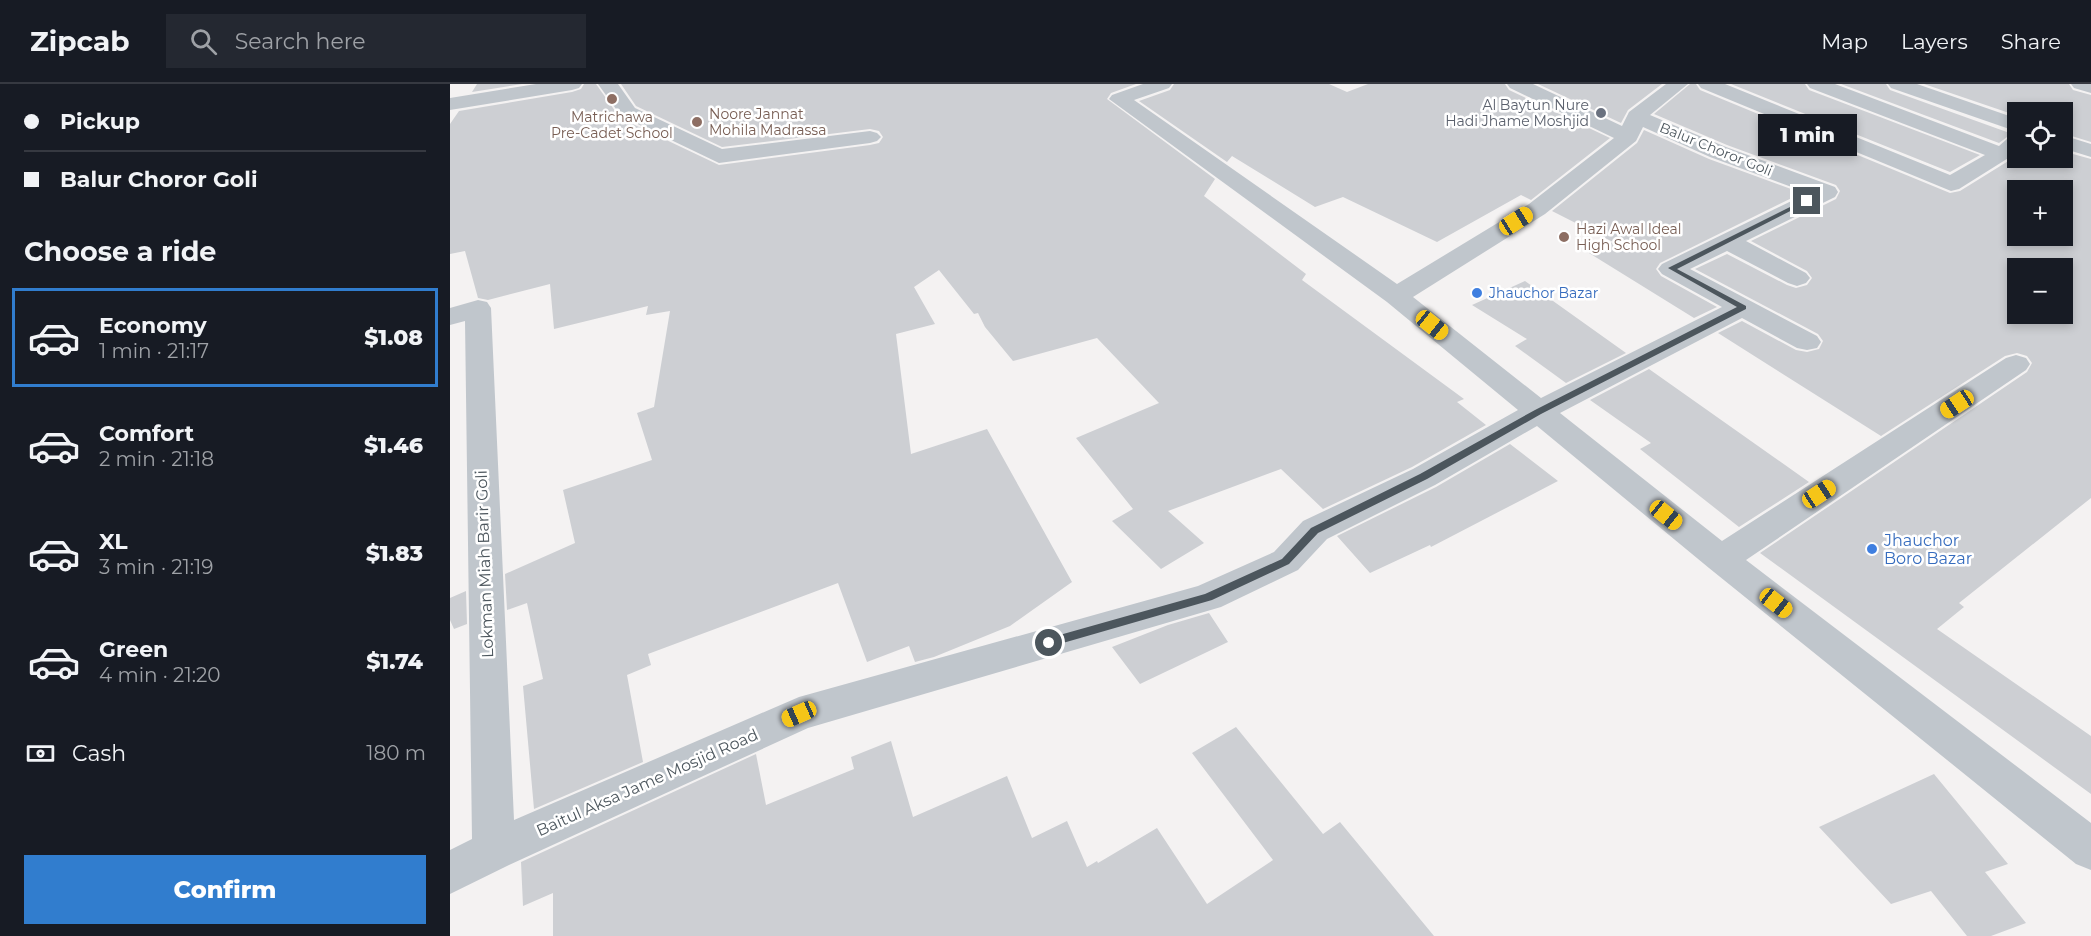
<!DOCTYPE html>
<meta charset="utf-8">
<style>
body{margin:0;font-family:Montserrat,sans-serif;background:#242831;color:#f1f3f6;height:100vh;display:flex;flex-direction:column;font-size:22px;white-space:nowrap}
*{box-sizing:border-box;margin:0}
p{font-size:20px;color:#9ea1a6}
.icon{flex:none;width:33px;height:33px;fill:none;stroke:currentColor;stroke-width:2;stroke-linecap:round;stroke-linejoin:round}
.map{position:relative;flex:1;overflow:hidden}
.panel{display:flex;flex-direction:column;background:#171b24;width:450px}
.panel>*{flex:none}
.guide{display:grid;align-content:center;height:132px;padding:0 24px;background:#171b24}
.buttons{position:absolute;left:1557px;top:18px;display:grid;gap:12px}
.buttons a{display:grid;place-items:center;width:66px;height:66px;border-radius:0px;background:#171b24;box-shadow:0 3px 9px #0003;font-size:30px}
.end{position:absolute;width:27px;height:27px;margin:-14px;border:8px solid #4c565d;background:#fff;box-shadow:0 0 0 3px #fff}
.from{border-radius:50%}
.bubble{position:absolute;height:42px;border-radius:0px;background:#171b24;box-shadow:0 3px 9px #0003;font-size:20px;font-weight:800;line-height:42px;text-align:center}
.car{position:absolute;width:18px;height:36px;margin:-18px -9px;border-radius:8px;box-shadow:0 0 4px 2px #0007;background:linear-gradient(#f5c518 24%,#345 0 40%,#f5c518 0 76%,#345 0 86%,#f5c518 0)}
.guide b{display:flex;align-items:center;gap:21px;height:57px;font-size:22px}
.guide b+b{border-top:2px solid #363941}
.guide i{width:15px;height:15px;background:#f1f3f6}
ul{padding:0;list-style:none}
li{display:flex;align-items:center;gap:18px;height:99px;margin:0 12px 9px;padding:0 12px;border:3px solid transparent;border-radius:0px}
li div{flex:1}
li b{display:block;font-size:22px}
li em{font-style:normal;font-weight:800}
li.active{border-color:#317dce}
li>.icon{width:54px;height:54px;stroke-width:1.5}
h2{padding:0 24px;font-size:27px;line-height:72px}
.pay{display:flex;align-items:center;gap:15px;height:66px;padding:0 24px;font-size:22px}
.pay p{margin-inline-start:auto}
.action{display:flex;gap:12px;margin-top:auto;padding:12px 24px}
.action a{flex:1;height:69px;border-radius:0px;background:#317dce;color:#fff;font-size:24px;font-weight:800;line-height:69px;text-align:center}
header{display:flex;align-items:center;gap:36px;box-sizing:border-box;height:84px;padding:0 30px;background:#171b24;border-bottom:2px solid #363941}
header strong{font-size:28px}
nav{display:flex;gap:33px;margin-inline-start:auto;font-size:21px}
.search{width:420px;height:54px;background:#242831;display:flex;align-items:center;gap:15px;box-sizing:border-box;padding:0 21px;border-radius:0px;color:#9ea1a6;font-size:22px}
main{display:flex;flex:1;min-height:0}
.map>svg:first-child{display:block}
.building{fill:#cdcfd3;fill-rule:evenodd}
.lines{fill:none;stroke-linecap:round;stroke-linejoin:round}
.street{fill:#c0c6cc;fill-rule:evenodd}
.route{fill:#4c565d}
.education-dot{fill:#8d6e63;stroke:#fff;stroke-width:2}
.worship-dot{fill:#6b7280;stroke:#fff;stroke-width:2}
.shop-dot{fill:#3f7fe0;stroke:#fff;stroke-width:2}
.labels{text-anchor:middle;stroke-width:5;stroke-linejoin:round;paint-order:stroke}
.far-worship-label{font-size:14px;fill:#5b616d;stroke:#fff;text-anchor:end}
.far-education-label{font-size:14px;fill:#785e54;stroke:#fff;text-anchor:start}
.far-street-label{font-size:14px;fill:#4c565d;stroke:#fff}
.far-shop-label{font-size:14px;fill:#366cbe;stroke:#fff;text-anchor:start}
.shop-label{font-size:16px;fill:#366cbe;stroke:#fff;text-anchor:start}
.street-label{font-size:16px;fill:#4c565d;stroke:#fff}
</style>
<header>
<strong>Zipcab</strong>
<div class="search"><svg class="icon" aria-label="search" viewBox="0 0 24 24"><circle cx="10" cy="10" r="6"/><path d="M15 15l6 6"/></svg>Search here</div>
<nav><a>Map</a><a>Layers</a><a>Share</a></nav>
</header>
<main>
<section class="panel">
<div class="guide">
<b><i class="from"></i>Pickup</b>
<b><i></i>Balur Choror Goli</b>
</div>
<h2>Choose a ride</h2>
<ul>
<li class="active"><svg class="icon" aria-label="car" viewBox="0 0 24 24"><path d="M5 17H2v-5l4-1 3-4h7l3 4 3 1v5h-3M9 17h6M6 11h13"/><circle cx="7" cy="17" r="2"/><circle cx="17" cy="17" r="2"/></svg><div><b>Economy</b><p>1 min · 21:17</p></div><em>$1.08</em></li>
<li><svg class="icon" aria-label="car" viewBox="0 0 24 24"><path d="M5 17H2v-5l4-1 3-4h7l3 4 3 1v5h-3M9 17h6M6 11h13"/><circle cx="7" cy="17" r="2"/><circle cx="17" cy="17" r="2"/></svg><div><b>Comfort</b><p>2 min · 21:18</p></div><em>$1.46</em></li>
<li><svg class="icon" aria-label="car" viewBox="0 0 24 24"><path d="M5 17H2v-5l4-1 3-4h7l3 4 3 1v5h-3M9 17h6M6 11h13"/><circle cx="7" cy="17" r="2"/><circle cx="17" cy="17" r="2"/></svg><div><b>XL</b><p>3 min · 21:19</p></div><em>$1.83</em></li>
<li><svg class="icon" aria-label="car" viewBox="0 0 24 24"><path d="M5 17H2v-5l4-1 3-4h7l3 4 3 1v5h-3M9 17h6M6 11h13"/><circle cx="7" cy="17" r="2"/><circle cx="17" cy="17" r="2"/></svg><div><b>Green</b><p>4 min · 21:20</p></div><em>$1.74</em></li>
</ul>
<div class="pay"><svg class="icon" aria-label="cash" viewBox="0 0 24 24"><path d="M3 7h18v10H3z"/><circle cx="12" cy="12" r="2"/></svg>Cash<p>180 m</p></div>
<div class="action"><a>Confirm</a></div>
</section>
<div class="map">
<svg width="1641" height="852" viewBox="0 0 1641 852">
<rect width="100%" height="100%" fill="#f4f2f2"/>
<path class="building" d="M27,0H72L22,8Z
M134,0H146L170,34L269,81L420,61L429,59L433,53L429,47L420,45L272,63L186,22L171,0H686L661,9L657,15L765,95L754,112L856,190L852,196L1014,315L1007,318L1036,341L962,383L873,425L831,385L718,427L754,459L711,485L662,437L683,425L626,354L709,319L647,254L563,277L535,243L528,229L524,230L489,186L464,203L485,240L446,250L461,370L537,345L622,498L560,542L484,573L465,578L459,562L417,578L388,499L198,570L201,581L177,591L193,678L84,725L73,602L93,595L77,519L57,526L55,490L125,459L113,406L202,376L187,329L204,323L220,227L196,231L198,222L104,245L100,200L38,216L28,214L15,167L0,170V40L9,27L122,8L131,5Z
M724,0H879L897,8L918,0H1055L1059,6L1160,54L1081,116L1071,111L987,158L893,113L865,123L782,72L777,78L689,17L720,6Z
M1088,0H1212L1178,26L1171,39Z
M1240,0H1246L1250,6L1500,109L1510,107L1568,71V74H1612V67L1641,75V414L1509,519L1514,523L1487,545L1641,652V710L1310,469L1577,288L1582,279L1577,272L1567,269L1555,272L1431,352L1268,249L1292,237L1346,266L1357,268L1369,265L1373,257L1368,250L1245,185L1277,170L1337,201L1346,204L1357,201L1362,194L1357,187L1301,157L1386,115L1390,107L1386,101L1277,61L1204,30ZM1568,106H1612V152H1568ZM1568,184H1612V230H1568Z
M1281,0H1355L1359,6L1530,71L1500,88Z
M1391,0H1436L1440,6L1568,52L1557,53L1549,59Z
M1474,0H1619L1623,6L1641,11V58L1612,49V28H1568V32Z
M1194,46L1259,75L1352,109L1210,179L1206,185L1211,192L1267,223L1244,234L1139,169L1163,158L1102,127L1187,59Z
M1075,197L1176,269L1116,299L1065,262L1077,255L1022,221Z
M1199,285L1359,398L1289,443L1190,365L1201,359L1140,316Z
M1060,360L1108,397L981,463L980,461L920,489L887,452L986,403Z
M16,507L17,540L4,545L0,536V514Z
M759,529L778,558L690,600L662,563L718,541Z
M786,643L873,750L890,738L984,852H103V809L73,822L71,778L306,670L316,721L404,685L401,673L441,657L463,733L557,692L582,754L617,737L637,783L647,777L648,779L707,744L757,820L823,776L742,669Z
M1484,690L1558,780L1535,788L1576,839L1541,852H1517L1481,807L1441,820L1369,743Z"/>
<g class="lines">
<path class="street" d="M86,0H132L129,4L122,6L0,26V14Z
M148,0H168L185,24L272,65L420,47L427,49L431,53L427,57L420,59L269,79L171,32Z
M693,0H722L719,4L684,16L947,200L1079,120L1164,54L1060,4L1057,0H1083L1172,42L1179,28L1216,0H1238L1200,31L1276,63L1385,103L1388,108L1385,113L1296,157L1356,189L1360,194L1356,199L1347,202L1338,199L1277,167L1240,185L1367,252L1371,258L1367,264L1357,266L1347,264L1292,234L1110,329L1272,457L1556,274L1566,271L1576,274L1580,280L1576,286L1296,476L1641,739V786L1626,780L1259,484L1087,342L985,401L877,455L848,486L771,523L358,644L59,781L0,810V766L22,755L15,237L0,241V224L28,216L37,218L41,224L64,736L349,613L748,502L824,468L853,437L963,385L1068,326L937,218L659,15L662,11ZM1193,43L1260,73L1358,109L1212,180L1208,185L1212,190L1272,223L1091,314L963,213L1095,130L1186,57Z
M1248,0H1275L1500,91L1535,71L1360,4L1357,0H1385L1549,62L1557,55L1568,54V68L1509,105L1501,107L1251,4Z
M1438,0H1467L1568,35V48L1441,4Z
M1621,0H1641V9L1624,4Z
M1612,51L1641,60V73L1612,64Z"/>
</g>
<path class="route" d="M1354,116L1360,117L1227,185L1296,222V225L1091,330L977,395L868,449L839,480L762,516L599,563L595,562V556L599,554L755,510L832,475L861,444L970,390L1085,326L1287,223L1218,184Z"/>
<g class="education-dot">
<circle cx="162" cy="15" r="6"/>
<circle cx="247" cy="38" r="6"/>
<circle cx="1114" cy="153" r="6"/>
</g>
<circle class="worship-dot" cx="1151" cy="29" r="6"/>
<g class="shop-dot">
<circle cx="1027" cy="209" r="6"/>
<circle cx="1422" cy="465" r="6"/>
</g>
<g class="labels">
<g class="far-worship-label">
<text x="1139" y="26">Al Baytun Nure<tspan x="1139" dy="16">Hadi Jhame Moshjid</tspan></text>
</g>
<g class="far-education-label">
<text x="259" y="35">Noore Jannat<tspan x="259" dy="16">Mohila Madrassa</tspan></text>
<text x="162" y="38" text-anchor="middle">Matrichawa<tspan x="162" dy="16">Pre-Cadet School</tspan></text>
<text x="1126" y="150">Hazi Awal Ideal<tspan x="1126" dy="16">High School</tspan></text>
</g>
<g class="far-street-label">
<text transform="translate(1266 65) rotate(22)" y="5">Balur Choror Goli</text>
</g>
<g class="far-shop-label">
<text x="1039" y="214">Jhauchor Bazar</text>
</g>
<g class="shop-label">
<text x="1434" y="462">Jhauchor<tspan x="1434" dy="18">Boro Bazar</tspan></text>
</g>
<g class="street-label">
<text transform="translate(34 480) rotate(-92)" y="6">Lokman Miah Barir Goli</text>
<text transform="translate(197 698) rotate(-24)" y="6">Baitul Aksa Jame Mosjid Road</text>
</g>
</g>
</svg>
<div class="buttons">
<a><svg class="icon" aria-label="locate" viewBox="0 0 24 24"><circle cx="12" cy="12" r="6"/><path d="M12 2v4M12 18v4M2 12h4M18 12h4"/></svg></a>
<a>+</a>
<a>−</a>
</div>
<i class="end from" style="left:599px;top:559px"></i>
<i class="end" style="left:1357px;top:117px"></i>
<div class="bubble" style="left:1308px;top:30px;width:99px">1 min</div>
<i class="car" style="left:1066px;top:137px;rotate:58deg"></i>
<i class="car" style="left:982px;top:241px;rotate:129deg"></i>
<i class="car" style="left:1507px;top:320px;rotate:237deg"></i>
<i class="car" style="left:1369px;top:410px;rotate:57deg"></i>
<i class="car" style="left:1216px;top:431px;rotate:129deg"></i>
<i class="car" style="left:1326px;top:519px;rotate:128deg"></i>
<i class="car" style="left:349px;top:630px;rotate:246deg"></i>
</div>
</main>
